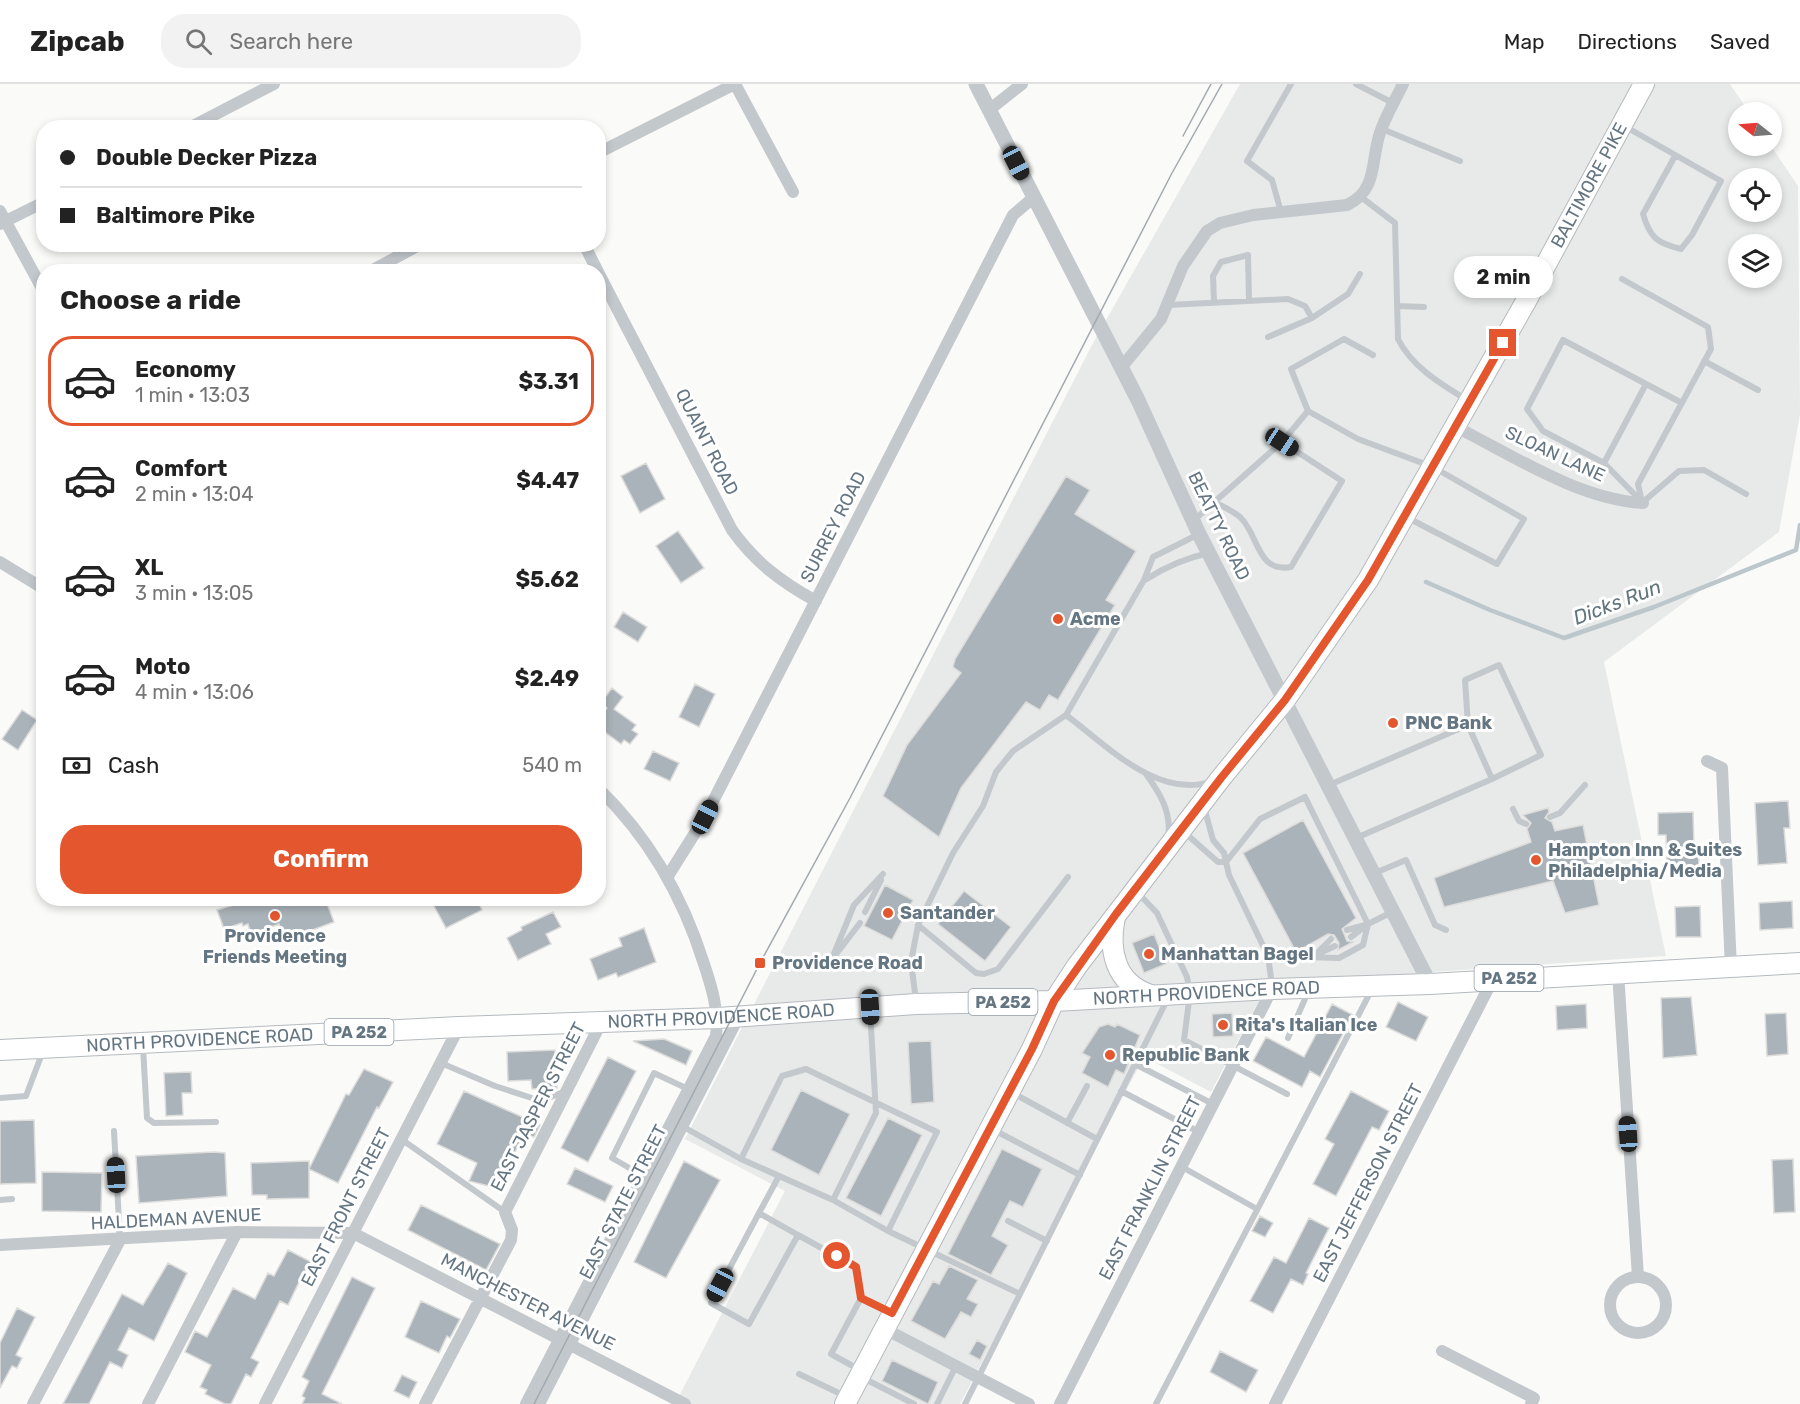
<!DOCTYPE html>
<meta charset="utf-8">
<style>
body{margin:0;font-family:Rubik,sans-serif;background:#f2f2f2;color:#222;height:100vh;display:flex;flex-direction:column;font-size:22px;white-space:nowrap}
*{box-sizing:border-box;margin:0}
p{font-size:20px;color:#767676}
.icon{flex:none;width:33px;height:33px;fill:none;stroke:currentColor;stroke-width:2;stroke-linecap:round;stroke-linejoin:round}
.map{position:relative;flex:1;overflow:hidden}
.panel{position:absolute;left:36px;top:180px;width:570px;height:642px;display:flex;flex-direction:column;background:#fff;border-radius:24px;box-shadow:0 3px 9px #0003}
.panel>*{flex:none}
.banner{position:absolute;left:36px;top:36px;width:570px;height:132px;border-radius:24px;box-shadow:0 3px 9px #0003;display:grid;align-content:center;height:132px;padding:0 24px;background:#fff}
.needle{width:39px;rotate:287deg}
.controls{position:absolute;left:1728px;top:18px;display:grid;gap:12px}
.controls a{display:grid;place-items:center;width:54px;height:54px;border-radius:50%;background:#fff;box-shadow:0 3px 9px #0003;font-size:30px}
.end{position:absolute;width:27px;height:27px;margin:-14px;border:8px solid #e4572e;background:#fff;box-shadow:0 0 0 3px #fff}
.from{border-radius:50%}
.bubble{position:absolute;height:42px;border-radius:21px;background:#fff;box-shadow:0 3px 9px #0003;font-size:20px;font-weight:700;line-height:42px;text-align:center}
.car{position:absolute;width:18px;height:36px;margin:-18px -9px;border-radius:8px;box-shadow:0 0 4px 2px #0007;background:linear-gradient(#222 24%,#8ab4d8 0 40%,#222 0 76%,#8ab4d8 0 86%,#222 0)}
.banner b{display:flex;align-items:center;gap:21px;height:57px;font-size:22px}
.banner b+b{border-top:2px solid #e0e0e0}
.banner i{width:15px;height:15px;background:#222}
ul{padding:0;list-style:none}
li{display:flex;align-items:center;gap:18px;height:90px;margin:0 12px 9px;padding:0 12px;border:3px solid transparent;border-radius:24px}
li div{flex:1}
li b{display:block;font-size:22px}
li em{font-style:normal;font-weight:700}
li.on{border-color:#e4572e}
li>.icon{width:54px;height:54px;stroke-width:1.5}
h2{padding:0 24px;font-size:27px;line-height:72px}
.pay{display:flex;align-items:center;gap:15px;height:66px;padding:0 24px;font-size:22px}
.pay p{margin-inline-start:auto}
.button{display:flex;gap:12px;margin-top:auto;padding:12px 24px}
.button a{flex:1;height:69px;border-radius:24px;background:#e4572e;color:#fff;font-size:24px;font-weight:700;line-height:69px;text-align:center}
header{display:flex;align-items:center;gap:36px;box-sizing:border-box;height:84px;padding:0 30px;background:#fff;border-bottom:2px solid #e0e0e0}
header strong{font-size:28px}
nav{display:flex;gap:33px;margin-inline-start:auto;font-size:21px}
.search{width:420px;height:54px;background:#f2f2f2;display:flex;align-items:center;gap:15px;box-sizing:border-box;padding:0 21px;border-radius:24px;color:#767676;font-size:22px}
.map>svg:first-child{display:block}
.built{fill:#e8e9e9;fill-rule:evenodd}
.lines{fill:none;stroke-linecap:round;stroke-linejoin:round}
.stream{stroke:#bbc7cb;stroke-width:4.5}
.building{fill:#aab3b9;stroke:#dcdcda;stroke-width:1.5}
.primary-casing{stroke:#b5babe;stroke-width:22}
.service{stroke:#c3c8cc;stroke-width:6}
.minor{stroke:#c3c8cc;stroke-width:12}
.tertiary{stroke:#c3c8cc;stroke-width:15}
.primary{stroke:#fff;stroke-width:20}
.tram{stroke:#a2aab0;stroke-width:1.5}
.route{stroke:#e4572e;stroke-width:8}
.poi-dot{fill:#e4572e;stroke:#fff;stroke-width:2}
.labels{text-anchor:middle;stroke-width:6;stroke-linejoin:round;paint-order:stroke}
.shield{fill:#fff;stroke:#939fa8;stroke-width:1.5}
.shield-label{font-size:16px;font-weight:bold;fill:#657683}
.street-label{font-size:18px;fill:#657683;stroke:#fff}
.poi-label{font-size:18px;font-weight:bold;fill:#657683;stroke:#fff;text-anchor:start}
.water-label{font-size:20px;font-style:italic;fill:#60757c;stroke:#fff}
</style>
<header>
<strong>Zipcab</strong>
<div class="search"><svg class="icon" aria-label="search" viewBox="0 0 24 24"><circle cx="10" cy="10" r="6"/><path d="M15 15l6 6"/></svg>Search here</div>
<nav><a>Map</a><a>Directions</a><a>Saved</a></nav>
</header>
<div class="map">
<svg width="1800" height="1320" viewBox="0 0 1800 1320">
<rect width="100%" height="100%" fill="#fafaf8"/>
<path class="built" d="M1240,0H1730L1749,28H1738V62H1771L1798,102L1800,330L1779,448L1604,578L1666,872L1433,888L1262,911L1211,1008L1144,973L960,1320H675L785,1107L685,1055L1093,259ZM1738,94H1772V128H1738ZM1738,160H1772V194H1738Z"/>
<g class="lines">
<path class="stream" d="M1426,498L1490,526L1564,554L1654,523L1796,466L1800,441"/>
</g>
<path class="building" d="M646,379L665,415L640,429L621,392Z
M1066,392L1090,406L1075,430L1136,467L1106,516L1115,521L1058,616L1049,611L1040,626L1026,618L961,704L939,753L883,712L907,661L961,589L953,583L955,575Z
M678,447L704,484L681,499L656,462Z
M623,528L647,543L638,558L614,543Z
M695,600L715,610L699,643L679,633Z
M612,604L623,613L614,625L636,641L632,646L638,650L630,660L624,656L621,660L598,643V635L607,624L600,620Z
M22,626L37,636L18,666L2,655Z
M653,667L679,679L670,697L644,685Z
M1788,717L1790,744H1784L1787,779L1758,781L1755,719Z
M1548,724L1549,728L1545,734L1552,738L1555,747L1583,741L1599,821L1565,829L1553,797L1444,823L1434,794L1531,758L1527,745L1531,739L1523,731Z
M1693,728L1694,762L1698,761L1699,783L1667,784L1666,751H1658V729Z
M1303,736L1356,834L1342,845L1347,857L1353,858L1338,866L1339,859L1334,851L1328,850L1296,868L1243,769Z
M885,801L913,816L892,856L864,842Z
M964,807L1011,843L985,877L938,840Z
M256,814H325L334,838L285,856L279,840L251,851L248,840L243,842L242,839L224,845L217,826Z
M449,814H476L482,826L446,844L434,822Z
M1792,817L1793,844L1760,846L1759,819Z
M1700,822L1701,853H1676L1675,823Z
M553,828L561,843L546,850L551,860L518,876L507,854L522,846L521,843Z
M644,844L656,878L618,893L616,889L598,896L590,875L622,862L619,854Z
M1154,850L1166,880L1144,889L1132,859Z
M1691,913L1697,971L1663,974L1661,914Z
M1398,918L1428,933L1416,957L1386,943Z
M1332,920L1353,931L1320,993L1310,987L1302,1003L1253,977L1266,953L1304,973Z
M1586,920L1587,944L1557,946L1556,922Z
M1232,929L1233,952L1213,953L1212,930Z
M1786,929L1788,970L1767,972L1765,930Z
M1108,940L1115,943L1117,940L1140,951L1124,990L1116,986L1108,1003L1082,989L1090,973L1082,969L1099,943Z
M664,955L692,967L686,981L633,957Z
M931,957L934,1018L911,1020L908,958Z
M555,966L557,1004L532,1005L531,996L508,997L507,968Z
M608,973L636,987L588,1078L561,1064Z
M364,985L393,998L379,1024L377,1023L338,1099L309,1085L346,1010L349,1011Z
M191,988L192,1009H182L183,1031L166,1032L164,989Z
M801,1006L850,1030L819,1091L771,1066Z
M464,1007L540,1041L534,1053L524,1050L507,1084L501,1105L469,1097L477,1079L437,1060Z
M1351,1007L1389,1027L1379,1046L1372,1043L1336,1112L1313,1100L1334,1060L1325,1055Z
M888,1034L922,1051L881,1132L846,1114Z
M34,1036L36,1099L0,1100V1037Z
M1002,1065L1042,1085L1023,1123L1010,1117L992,1152L1008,1161L991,1191L948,1170Z
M214,1068L225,1069L227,1112L139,1119L136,1072Z
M1793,1075L1795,1128L1774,1129L1772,1076Z
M309,1077V1114L267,1115V1111H252L251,1079Z
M684,1077L720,1096L666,1194L634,1178Z
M575,1084L613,1102L605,1118L567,1100Z
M42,1088L102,1089L101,1128L42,1127Z
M421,1121L500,1160L486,1186L408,1146Z
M1260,1132L1273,1139L1265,1153L1252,1147Z
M1309,1134L1329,1144L1306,1189L1308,1190L1303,1201L1291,1195L1273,1229L1250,1217L1274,1173L1286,1179Z
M288,1166L317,1181L308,1198L301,1194L288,1221L280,1217L251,1274L259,1278L251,1293L246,1290L231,1320H225L205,1310L207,1306L200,1303L211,1281L185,1268L195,1247L207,1253L233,1204L255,1215L268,1189L274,1192Z
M168,1179L187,1189L154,1257L129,1244L118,1266L128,1271L122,1284L110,1278L89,1320H63L122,1210L143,1221Z
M949,1182L978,1196L967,1215L978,1220L971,1233L961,1228L945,1255L911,1237L933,1197L939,1200Z
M352,1193L375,1204L322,1310L342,1320H302L305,1314L302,1312L309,1297L302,1293Z
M421,1217L460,1235L450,1254L447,1252L439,1269L405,1253Z
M17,1224L35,1233L16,1271L22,1274L17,1284L12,1282L0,1304V1259Z
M977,1256L987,1262L980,1276L969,1270Z
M1220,1267L1258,1286L1246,1308L1210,1288Z
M892,1276L938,1298L928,1320L882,1297Z
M402,1291L417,1298L409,1314L394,1307Z"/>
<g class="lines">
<defs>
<g id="primary">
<path d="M1115,833C1108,866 1115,900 1151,911"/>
<path id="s1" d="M0,966L459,943L718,934L916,920L1054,917L1272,905L1430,900L1800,879"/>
<path id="s2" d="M845,1320L1032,965L1054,917L1077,882L1221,694L1285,616L1368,496L1525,219L1644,0"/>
</g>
</defs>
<use href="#primary" class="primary-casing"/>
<path class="service" d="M1356,0L1393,19
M1626,43L1721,97L1692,151L1681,165C1657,159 1650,154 1643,130L1675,72
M1382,45L1460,77
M1361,113L1395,139L1398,255C1412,283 1441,300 1467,316
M1281,128L1272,96L1247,77L1291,0
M1622,195L1708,243L1711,265L1638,400L1642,418
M1214,218L1213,192L1221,178L1248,171L1249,217
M1168,221L1288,215L1305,222L1312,234L1268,253
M1397,222L1424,223
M1312,234L1348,210L1360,190
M1704,277L1758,306
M1308,327L1358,355L1433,383L1524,435L1497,480L1408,434
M1282,358L1308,327L1291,285L1344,255L1373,271
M1604,379L1646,300
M1640,416L1604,379L1543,347L1527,325L1563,256L1682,319
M1643,418L1679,387L1704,386L1746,410
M1193,437L1282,358L1342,397L1291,483C1257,489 1259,452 1241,434C1235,428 1224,423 1216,419
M1145,496C1165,483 1185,474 1209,469
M1066,631C1105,660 1159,717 1212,697
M1468,641L1465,596L1499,581L1541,671L1492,695
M1146,690C1159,708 1172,728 1168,752
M1329,701L1468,641L1492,695L1356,754
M1204,723L1213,756L1224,769L1229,791L1268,872L1272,901
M1513,725L1519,737L1526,740
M1550,733L1560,729L1585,701
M1184,748L1218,778H1226
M1226,778L1260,735L1305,713L1368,840L1363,861L1339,874L1268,872
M1375,789L1406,776L1435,841L1446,846
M1138,809L1157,829L1187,893L1190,909L1184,956L1287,1010
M865,828L881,796
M918,841L976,889L984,890L998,885L1068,793
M1347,846L1365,841
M1351,853L1368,840L1392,828
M837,869L860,839
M1318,870L1335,862
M1313,873L1331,855
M831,877L854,821L883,790
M916,917L911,878L918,841L953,769L983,722L996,688L1013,667L1066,631L1144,496L1153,473L1199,450
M1288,954L1308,908
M143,963L147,1034L154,1039L216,1038
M441,979L495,1002L541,1017L566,1007
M1135,980L1213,1020
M1121,1007L1199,1048
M1011,1008L1097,1055
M0,1014L26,1012L43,967
M1067,1039L1087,1002
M680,1041L741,1075L833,1116L876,1029L870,926
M992,1045L1080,1091
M114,1047L120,1155
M401,1055L505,1128
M741,1075L782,992L806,985L937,1048L888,1147
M1182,1083L1257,1125
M645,1093L612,1074L654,989L690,1006
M0,1116L12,1115
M833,1116L888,1147L1020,1210
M759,1129L779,1092
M1008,1137L1047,1157
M798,1151L759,1129L711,1219L749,1240L798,1151L856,1183L861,1214L889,1228
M860,1286L831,1270L861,1214
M799,1290L845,1312
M863,1294L914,1320
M937,1320L956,1282
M965,1320L1168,914
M1156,1320L1372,905"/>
<path class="minor" d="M989,26L1022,0
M189,44L274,0
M598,69L735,0L793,108
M0,127L44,208
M0,140L44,118
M584,160L598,188
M369,188L421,160
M598,188L732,446C755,478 781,498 816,517
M1121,284L1161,235L1183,182L1207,147L1220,139L1253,131L1347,121C1377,107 1371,79 1379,52C1384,34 1395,17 1403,0
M1456,343C1514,372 1578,415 1643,419
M0,478L44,505
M1707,677L1722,684L1731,884
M668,792L705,733L1013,131L1033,114
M1618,889L1638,1193
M0,1161L237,1148L353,1149L685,1320
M1610 1221a28 28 0 1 1 56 0a28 28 0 1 1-56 0Z
M885,1245L1029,1320
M1442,1267L1534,1314L1531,1320
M33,1320L120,1156
M148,1320L237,1148
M265,1320L459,943
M425,1320L511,1156L512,1146L505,1128L602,937
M526,1320L716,952C719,927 712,904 704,880C683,813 649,753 598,704
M539,1320L739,932
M1060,1320L1272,905
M1275,1320L1493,895"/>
<path class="tertiary" d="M976,0L1138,316L1199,450L1430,900"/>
<use href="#primary" class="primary"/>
<path class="tram" d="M1183,52L1211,0
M534,1320L760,879L850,714L1172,89L1222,0"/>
</g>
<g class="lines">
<path class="route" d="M837,1172L856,1183L861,1214L892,1229L1032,965L1054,917L1116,830L1221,694L1285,616L1368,496L1503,259"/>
</g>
<g class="poi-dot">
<circle cx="1058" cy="535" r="6"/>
<circle cx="1393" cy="639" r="6"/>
<circle cx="1536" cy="776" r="6"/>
<circle cx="888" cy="829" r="6"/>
<circle cx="275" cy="832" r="6"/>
<circle cx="1149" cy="870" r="6"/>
<rect x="754" y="873" width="12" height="12" rx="3"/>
<circle cx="1223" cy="941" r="6"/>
<circle cx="1110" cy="971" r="6"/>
</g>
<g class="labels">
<g class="shield">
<rect x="1474.5" y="881" width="69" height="26" rx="4.5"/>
<rect x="968.5" y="905" width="69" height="26" rx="4.5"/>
<rect x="324.5" y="935" width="69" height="26" rx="4.5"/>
</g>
<g class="shield-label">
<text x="1509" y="900">PA 252</text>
<text x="1003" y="924">PA 252</text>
<text x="359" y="954">PA 252</text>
</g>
<g class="street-label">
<text dy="6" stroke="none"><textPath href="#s2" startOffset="1432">BALTIMORE PIKE</textPath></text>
<text transform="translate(707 358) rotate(63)" y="6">QUAINT ROAD</text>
<text transform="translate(1555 370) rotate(25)" y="6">SLOAN LANE</text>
<text transform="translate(1219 442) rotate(64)" y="6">BEATTY ROAD</text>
<text transform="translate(833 443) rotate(-63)" y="6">SURREY ROAD</text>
<text dy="6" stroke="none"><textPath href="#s1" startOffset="1208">NORTH PROVIDENCE ROAD</textPath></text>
<text dy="6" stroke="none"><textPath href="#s1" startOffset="722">NORTH PROVIDENCE ROAD</textPath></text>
<text dy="6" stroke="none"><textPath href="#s1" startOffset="200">NORTH PROVIDENCE ROAD</textPath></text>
<text transform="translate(538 1023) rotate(-63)" y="6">EAST JASPER STREET</text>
<text transform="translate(1368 1099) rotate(-63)" y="6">EAST JEFFERSON STREET</text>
<text transform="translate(1150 1104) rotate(-63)" y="6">EAST FRANKLIN STREET</text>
<text transform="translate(623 1118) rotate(-63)" y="6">EAST STATE STREET</text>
<text transform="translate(346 1123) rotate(-63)" y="6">EAST FRONT STREET</text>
<text transform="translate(176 1135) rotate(-3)" y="6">HALDEMAN AVENUE</text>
<text transform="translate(528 1218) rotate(27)" y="6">MANCHESTER AVENUE</text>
</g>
<g class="poi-label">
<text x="1070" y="541">Acme</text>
<text x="1405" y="645">PNC Bank</text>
<text x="1548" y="772">Hampton Inn &amp; Suites<tspan x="1548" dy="21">Philadelphia/Media</tspan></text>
<text x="900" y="835">Santander</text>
<text x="275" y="858" text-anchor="middle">Providence<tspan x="275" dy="21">Friends Meeting</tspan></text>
<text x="1161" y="876">Manhattan Bagel</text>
<text x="772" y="885">Providence Road</text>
<text x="1235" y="947">Rita's Italian Ice</text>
<text x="1122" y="977">Republic Bank</text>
</g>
<g class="water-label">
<text transform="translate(1617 518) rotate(-21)" y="7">Dicks Run</text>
</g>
</g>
</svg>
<div class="controls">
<a><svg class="needle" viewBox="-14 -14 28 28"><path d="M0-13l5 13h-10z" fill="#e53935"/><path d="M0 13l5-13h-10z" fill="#767676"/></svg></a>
<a><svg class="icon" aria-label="locate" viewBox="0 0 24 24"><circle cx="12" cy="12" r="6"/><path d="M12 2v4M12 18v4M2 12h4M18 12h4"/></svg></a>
<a><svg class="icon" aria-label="layers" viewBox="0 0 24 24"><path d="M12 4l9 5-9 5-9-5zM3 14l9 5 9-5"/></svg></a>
</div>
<i class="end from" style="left:837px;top:1172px"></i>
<i class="end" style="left:1503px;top:259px"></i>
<div class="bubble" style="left:1454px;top:172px;width:99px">2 min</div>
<i class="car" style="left:1016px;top:79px;rotate:153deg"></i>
<i class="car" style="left:1282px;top:358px;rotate:123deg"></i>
<i class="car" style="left:705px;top:733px;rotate:27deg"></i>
<i class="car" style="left:870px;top:923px;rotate:177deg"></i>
<i class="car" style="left:1628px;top:1050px;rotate:356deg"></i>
<i class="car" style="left:116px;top:1091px;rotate:357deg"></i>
<i class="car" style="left:720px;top:1201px;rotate:208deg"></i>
<div class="banner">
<b><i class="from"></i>Double Decker Pizza</b>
<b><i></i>Baltimore Pike</b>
</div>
<section class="panel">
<h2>Choose a ride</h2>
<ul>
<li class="on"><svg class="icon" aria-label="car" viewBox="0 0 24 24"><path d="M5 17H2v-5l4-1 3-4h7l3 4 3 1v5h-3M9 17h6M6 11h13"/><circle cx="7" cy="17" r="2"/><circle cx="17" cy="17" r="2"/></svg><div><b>Economy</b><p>1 min · 13:03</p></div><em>$3.31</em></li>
<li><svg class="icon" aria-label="car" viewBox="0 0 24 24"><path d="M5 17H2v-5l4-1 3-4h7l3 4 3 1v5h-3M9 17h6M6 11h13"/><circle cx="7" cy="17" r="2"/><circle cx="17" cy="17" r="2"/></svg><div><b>Comfort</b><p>2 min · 13:04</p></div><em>$4.47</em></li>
<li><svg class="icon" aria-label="car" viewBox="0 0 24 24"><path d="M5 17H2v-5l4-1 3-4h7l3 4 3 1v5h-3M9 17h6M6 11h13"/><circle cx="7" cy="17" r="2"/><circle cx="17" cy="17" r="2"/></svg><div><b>XL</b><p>3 min · 13:05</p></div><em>$5.62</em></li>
<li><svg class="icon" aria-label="car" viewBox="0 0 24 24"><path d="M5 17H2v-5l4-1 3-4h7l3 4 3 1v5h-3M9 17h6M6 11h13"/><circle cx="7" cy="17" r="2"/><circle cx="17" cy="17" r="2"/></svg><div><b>Moto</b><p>4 min · 13:06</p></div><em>$2.49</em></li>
</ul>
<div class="pay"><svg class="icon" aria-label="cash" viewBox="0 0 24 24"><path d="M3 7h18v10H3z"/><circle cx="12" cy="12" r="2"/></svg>Cash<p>540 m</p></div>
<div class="button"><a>Confirm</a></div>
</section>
</div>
